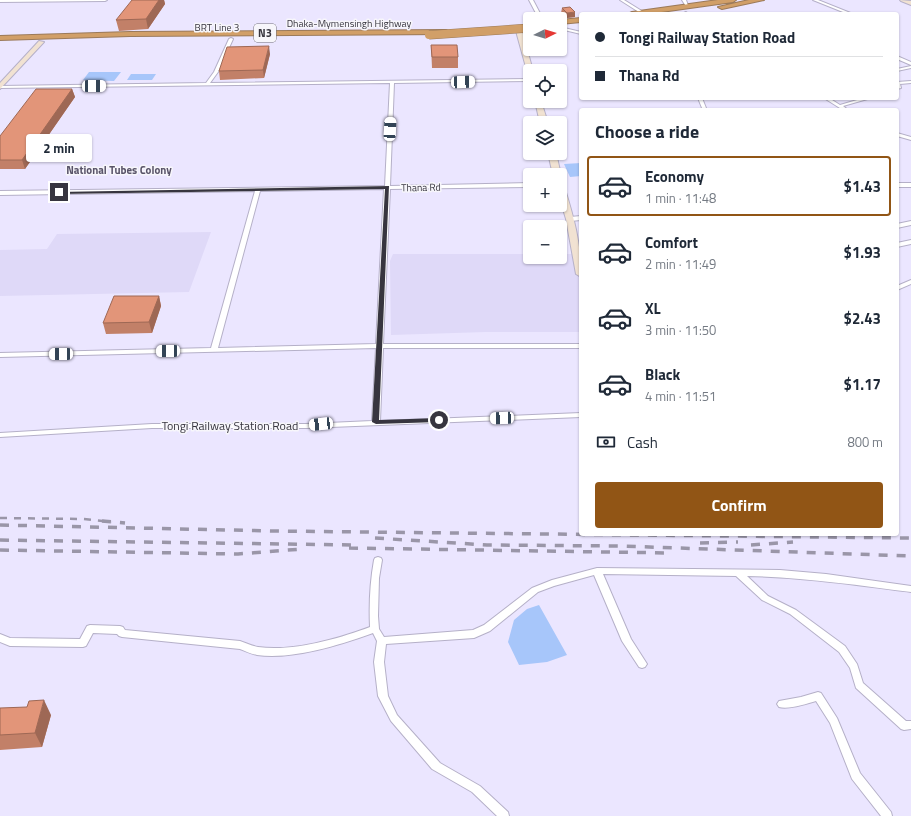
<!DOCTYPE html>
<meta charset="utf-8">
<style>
body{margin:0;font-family:"Titillium Web",sans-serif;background:#f6f6f7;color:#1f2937;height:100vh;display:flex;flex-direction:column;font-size:15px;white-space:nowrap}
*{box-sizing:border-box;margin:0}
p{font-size:13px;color:#747a83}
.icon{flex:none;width:22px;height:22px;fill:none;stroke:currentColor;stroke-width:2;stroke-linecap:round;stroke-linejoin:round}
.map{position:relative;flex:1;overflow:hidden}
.side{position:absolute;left:579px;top:108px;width:320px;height:428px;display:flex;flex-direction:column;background:#fff;border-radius:4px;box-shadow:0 1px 3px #0004}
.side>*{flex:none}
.banner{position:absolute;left:579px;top:12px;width:320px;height:88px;border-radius:4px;box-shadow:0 1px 3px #0004;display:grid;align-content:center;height:88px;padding:0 16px;background:#fff}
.needle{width:26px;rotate:85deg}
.fabs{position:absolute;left:523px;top:12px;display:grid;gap:8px}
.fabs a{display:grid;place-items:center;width:44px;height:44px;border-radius:4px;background:#fff;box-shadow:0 1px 3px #0004;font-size:20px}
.end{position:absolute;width:18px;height:18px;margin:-9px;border:5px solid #37353f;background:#fff;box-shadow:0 0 0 2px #fff}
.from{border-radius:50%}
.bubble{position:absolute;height:28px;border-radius:4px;background:#fff;box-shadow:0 1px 3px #0004;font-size:13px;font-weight:700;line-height:28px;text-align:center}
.car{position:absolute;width:12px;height:24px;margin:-12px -6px;border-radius:5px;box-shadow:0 0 3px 1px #0007;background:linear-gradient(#fff 24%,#345 0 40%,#fff 0 76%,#345 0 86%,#fff 0)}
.banner b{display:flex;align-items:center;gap:14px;height:38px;font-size:15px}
.banner b+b{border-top:1px solid #e0e1e3}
.banner i{width:10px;height:10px;background:#1f2937}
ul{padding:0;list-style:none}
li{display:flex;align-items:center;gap:12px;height:60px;margin:0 8px 6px;padding:0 8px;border:2px solid transparent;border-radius:4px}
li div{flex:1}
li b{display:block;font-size:15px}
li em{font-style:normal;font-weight:700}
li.active{border-color:#915515}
li>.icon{width:36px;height:36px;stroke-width:1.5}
h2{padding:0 16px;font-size:18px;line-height:48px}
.pay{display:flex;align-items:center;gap:10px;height:44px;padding:0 16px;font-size:15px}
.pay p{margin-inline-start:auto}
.primary-button{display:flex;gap:8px;margin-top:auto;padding:8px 16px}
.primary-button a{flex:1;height:46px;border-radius:4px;background:#915515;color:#fff;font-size:16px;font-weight:700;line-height:46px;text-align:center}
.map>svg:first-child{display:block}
.built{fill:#dfd9f8}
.water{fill:#a7c6fa}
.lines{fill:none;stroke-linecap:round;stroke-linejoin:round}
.street-casing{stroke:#b5b0c8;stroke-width:2}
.secondary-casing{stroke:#b5b0c8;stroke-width:2}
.highway-casing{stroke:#9b7a5a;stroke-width:2}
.street{fill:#fff;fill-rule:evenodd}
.secondary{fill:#f1e2d2;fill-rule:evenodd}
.highway{fill:#d19f68;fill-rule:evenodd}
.rail-far1{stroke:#9a96a8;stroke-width:2.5;stroke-dasharray:7 7;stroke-linecap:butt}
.rail{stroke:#9a96a8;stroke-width:3.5;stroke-dasharray:9 9;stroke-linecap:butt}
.highway-bridge-casing{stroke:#9b7a5a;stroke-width:9;stroke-linecap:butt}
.highway-bridge{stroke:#d19f68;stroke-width:8}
.wall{fill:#c28068}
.shaded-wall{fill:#9e6855}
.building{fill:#e29579;stroke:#9e6855}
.route{fill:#37353f}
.labels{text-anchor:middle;stroke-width:3;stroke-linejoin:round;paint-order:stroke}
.far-street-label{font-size:10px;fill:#37353f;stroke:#f7f6fb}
.shield{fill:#f7f6fb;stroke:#716f77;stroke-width:1}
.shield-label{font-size:11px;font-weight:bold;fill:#37353f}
.far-neighbourhood-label{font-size:11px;font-weight:bold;fill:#585368;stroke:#f7f6fb}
.street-label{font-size:12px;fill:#37353f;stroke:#f7f6fb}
</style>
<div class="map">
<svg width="911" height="816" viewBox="0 0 911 816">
<rect width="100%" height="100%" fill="#ebe6ff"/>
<path class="built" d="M211,232L189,292L0,296V250L47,249L57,234Z
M393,254H530V257H560V254H574L581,282V332H486L391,335L390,261Z"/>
<path class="water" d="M89,72H121L114,81L83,80Z
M131,74H156L152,80H127Z
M581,163V176L570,177L564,164Z
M539,605L567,655L547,662L519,665L508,642L514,620L527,609Z"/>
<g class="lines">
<defs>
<path id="street" d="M0,0H107L105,1L0,2Z
M529,0H533L543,19H539Z
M620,0H624L645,13L642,14Z
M682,0H686L689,8H687Z
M813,0H818L853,14H848Z
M686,12L689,14H685L684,13Z
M560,27L581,32V34L560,29Z
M231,38L233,39L218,72L210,83L530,79V81L394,83L390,186L530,183V187L390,189L383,344H581V348H383L380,421L581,413V417L306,428H152L0,437V433L152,424H306L372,421L376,348L0,357V353L211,348L255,191L0,195V191L385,186L390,83L0,88V86L206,83L214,72L229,39ZM384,189L376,344L218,348L260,191Z
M897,56L911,62V65L897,59Z
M911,66V68L897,71V69Z
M911,81V83L900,84L901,88L897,89V82Z
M698,98H702L706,108L704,110H700L702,108Z
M824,98H829L840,105L864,98H871L843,106L848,110H843Z
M897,133L911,137V140L897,136Z
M897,183H911V187H897Z
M581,216V220L570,221L567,219L570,217Z
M911,221V225L897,228V224Z
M911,240V244L897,247V243Z
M911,280V284L897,290V286Z
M378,557L381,558L382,560L379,578L378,616L379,629L384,637L473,630L484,625L532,588L552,580L597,568L780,570L826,574L911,586V592C856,585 802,577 747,576L768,596L796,610L845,646L857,664L863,683L906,721H911V729L904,730L901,729L856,688L850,668L839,652L790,614L762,600L736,576L603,574L631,639L647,664L645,667L642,668L639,667L622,641L594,575L554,586L538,592L490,631L474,638L386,644L384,662L388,696L397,715L440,763L480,786L508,812L509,816H497L472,792L432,769L391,721L378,696L374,662L377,641L373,633C340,645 292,660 257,655C251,654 245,651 240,649L122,637L119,636L117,634L93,633L86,646L83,647L10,646L0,642V634L10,638L80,639L87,626L90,625L120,626L123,627L125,630L240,641C246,643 252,646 258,647C292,652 338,639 370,627C369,605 370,582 374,560L375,558Z
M818,692L821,693L837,718L860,773L891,812L892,816H881L852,779L830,723L816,701C806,704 788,710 779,707L777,704L779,701L801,697Z"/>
<path id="secondary" d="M900,0L911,1V5L901,1Z
M519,29L522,31L533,71H530V73L527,71L516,31Z
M39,41L44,42L0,89V83Z
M535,101H541L548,123H540Z
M548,153H556L561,175L560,176L553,175Z
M560,184L564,186C574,218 581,243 581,277L576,274L566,219L560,199Z"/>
<path id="highway" d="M718,0H736L733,2L647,14H628L632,12Z
M749,0H764L722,9L718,7Z
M581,18V22L560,24V20Z
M446,30L450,32L449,34L130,36L0,40V36L130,32Z"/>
</defs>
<use href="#street" class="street-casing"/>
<use href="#secondary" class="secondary-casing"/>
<use href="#highway" class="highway-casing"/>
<use href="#street" class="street"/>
<use href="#secondary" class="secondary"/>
<use href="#highway" class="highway"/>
<path class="rail-far1" d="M0,518L84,519L112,522"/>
<path class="rail" d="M102,521L125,523
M0,525L274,531L911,538
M375,538L487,545L620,546L911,556
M0,540L355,545
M700,543L738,542
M751,545L793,542
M349,548L671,553
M0,550L238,554L302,549"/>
<defs>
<path id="highway-bridge" d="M429,35L530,28"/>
</defs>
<use href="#highway-bridge" class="highway-bridge-casing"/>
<use href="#highway-bridge" class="highway-bridge"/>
</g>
<path class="wall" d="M159,0H164L165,4L148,29L119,31L116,20Z
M562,8L575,17L566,18L561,13Z
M431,45L458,57V68H432Z
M270,54L264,78L220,80L219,71Z
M72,89L75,97L25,169H0V136Z
M159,296L161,306L152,333L106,334L103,323Z
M0,708L51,715L42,747L0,750Z"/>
<path class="shaded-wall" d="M159,0H164L165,4L148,29L146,19Z
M575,12V17L566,18L567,13Z
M269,46L270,54L264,78L263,70Z
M72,89L75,97L25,169L22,160Z
M159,296L161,306L152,333L149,322Z
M44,700L51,715L42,747L35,733Z"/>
<path class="building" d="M132,0H159L146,19L116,20Z
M570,7L575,12L567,13L562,8Z
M431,45H457L458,57H432Z
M269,46L263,70L219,71L227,47Z
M36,89H72L22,160H0V136Z
M114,296H159L149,322L103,323Z
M44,700L35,733L0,735V708L27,707L29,701Z"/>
<path class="route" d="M389,186L379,420L441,418V421L439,422L376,424L372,422L385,189L59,194L57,192Z"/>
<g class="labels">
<g class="far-street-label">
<text x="349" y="27">Dhaka-Mymensingh Highway</text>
<text x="217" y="31">BRT Line 3</text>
<text transform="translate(421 187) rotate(-1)" y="4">Thana Rd</text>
</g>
<rect class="shield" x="254" y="24" width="22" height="18" rx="3"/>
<g class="shield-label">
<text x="265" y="37">N3</text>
</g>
<g class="far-neighbourhood-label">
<text x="119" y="174">National Tubes Colony</text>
</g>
<g class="street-label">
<text x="230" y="430">Tongi Railway Station Road</text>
</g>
</g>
</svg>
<div class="fabs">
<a><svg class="needle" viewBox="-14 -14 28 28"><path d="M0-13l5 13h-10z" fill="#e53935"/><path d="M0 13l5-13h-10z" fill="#747a83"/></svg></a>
<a><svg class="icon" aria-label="locate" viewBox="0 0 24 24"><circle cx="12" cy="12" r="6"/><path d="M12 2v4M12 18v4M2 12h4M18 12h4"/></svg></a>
<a><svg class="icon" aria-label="layers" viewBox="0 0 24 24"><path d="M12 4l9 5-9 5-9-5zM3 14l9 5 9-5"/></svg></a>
<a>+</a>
<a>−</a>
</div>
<i class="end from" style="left:439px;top:420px"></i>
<i class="end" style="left:59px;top:192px"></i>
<div class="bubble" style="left:26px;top:134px;width:66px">2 min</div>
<i class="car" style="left:463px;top:82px;rotate:88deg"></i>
<i class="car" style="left:94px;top:86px;rotate:89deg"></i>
<i class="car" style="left:390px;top:129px;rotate:3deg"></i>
<i class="car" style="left:168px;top:351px;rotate:269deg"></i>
<i class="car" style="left:61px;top:354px;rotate:269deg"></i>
<i class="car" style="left:502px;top:418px;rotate:268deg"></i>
<i class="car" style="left:321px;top:424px;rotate:264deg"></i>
<div class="banner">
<b><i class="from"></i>Tongi Railway Station Road</b>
<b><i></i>Thana Rd</b>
</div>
<section class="side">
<h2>Choose a ride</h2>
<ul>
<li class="active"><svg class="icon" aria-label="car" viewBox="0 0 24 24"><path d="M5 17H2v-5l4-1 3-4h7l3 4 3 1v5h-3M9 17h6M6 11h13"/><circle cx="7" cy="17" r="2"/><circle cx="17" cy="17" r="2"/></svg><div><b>Economy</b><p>1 min · 11:48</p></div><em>$1.43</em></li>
<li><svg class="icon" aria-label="car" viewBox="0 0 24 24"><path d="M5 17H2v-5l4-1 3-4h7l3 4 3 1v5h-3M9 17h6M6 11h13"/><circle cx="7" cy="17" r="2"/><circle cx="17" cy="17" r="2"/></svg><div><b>Comfort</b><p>2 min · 11:49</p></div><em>$1.93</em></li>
<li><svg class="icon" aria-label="car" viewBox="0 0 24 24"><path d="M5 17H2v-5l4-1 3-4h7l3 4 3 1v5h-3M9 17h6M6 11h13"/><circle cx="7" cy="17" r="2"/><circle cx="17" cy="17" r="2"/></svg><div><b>XL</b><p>3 min · 11:50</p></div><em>$2.43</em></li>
<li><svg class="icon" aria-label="car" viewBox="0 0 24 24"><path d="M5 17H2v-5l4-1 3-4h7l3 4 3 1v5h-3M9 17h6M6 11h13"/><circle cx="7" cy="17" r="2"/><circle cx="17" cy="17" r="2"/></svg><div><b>Black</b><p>4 min · 11:51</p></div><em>$1.17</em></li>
</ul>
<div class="pay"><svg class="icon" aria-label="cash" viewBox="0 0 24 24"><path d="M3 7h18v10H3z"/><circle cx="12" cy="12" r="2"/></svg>Cash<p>800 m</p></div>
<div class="primary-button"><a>Confirm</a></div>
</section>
</div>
